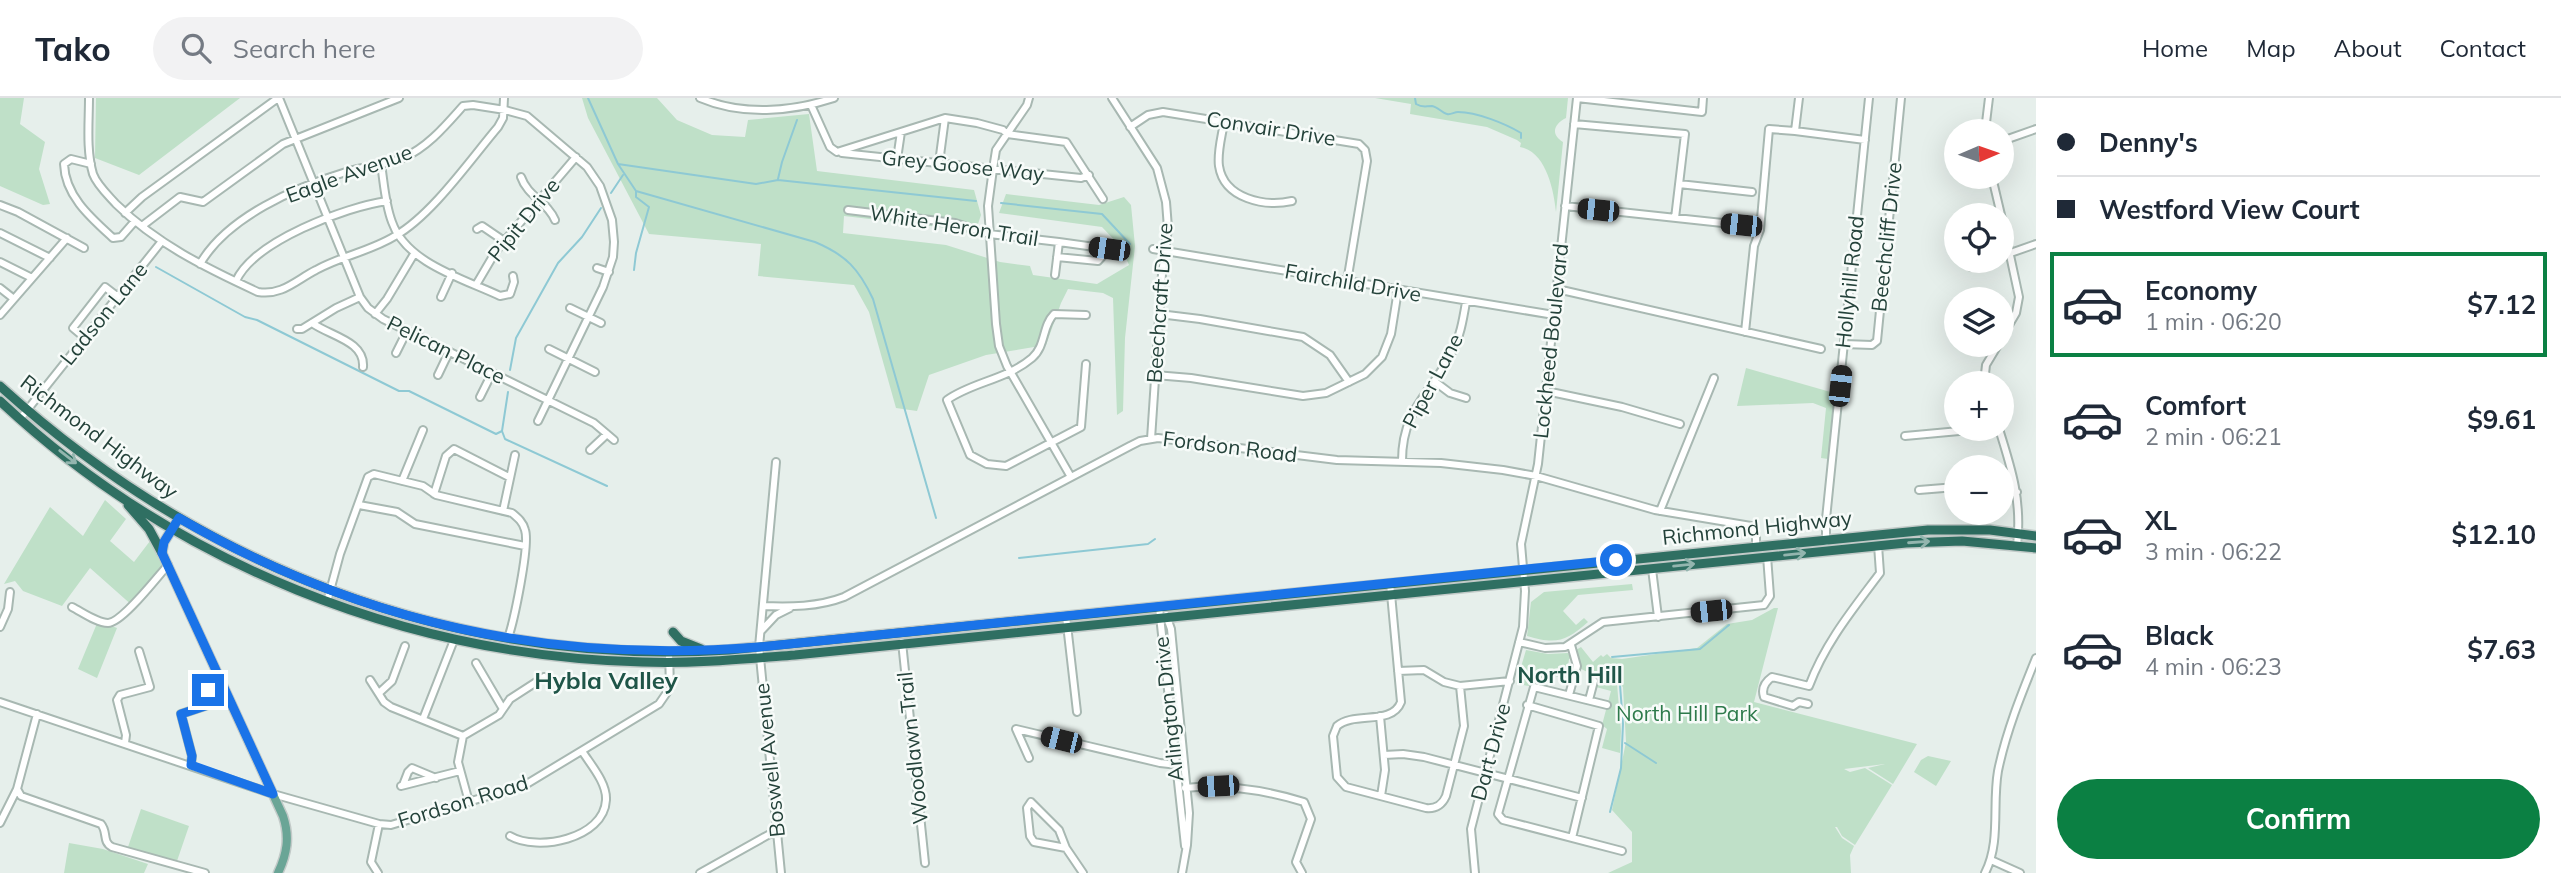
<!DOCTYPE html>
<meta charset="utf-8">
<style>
body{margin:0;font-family:Mulish,sans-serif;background:#f2f2f3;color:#1f2937;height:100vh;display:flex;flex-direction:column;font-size:26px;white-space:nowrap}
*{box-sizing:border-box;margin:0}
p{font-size:23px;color:#747a83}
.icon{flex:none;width:38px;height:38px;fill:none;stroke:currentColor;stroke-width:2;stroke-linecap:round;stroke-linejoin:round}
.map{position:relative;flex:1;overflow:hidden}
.details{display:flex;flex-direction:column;background:#fff;width:525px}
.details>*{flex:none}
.guide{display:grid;align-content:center;height:154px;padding:0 21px;background:#fff}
.needle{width:46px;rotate:88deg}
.buttons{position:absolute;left:1944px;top:21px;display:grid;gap:14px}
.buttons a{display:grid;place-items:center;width:70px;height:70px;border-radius:50%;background:#fff;box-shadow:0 7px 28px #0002;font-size:35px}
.end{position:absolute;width:32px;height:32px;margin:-16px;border:9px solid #1a73e8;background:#fff;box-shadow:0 0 0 4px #fff}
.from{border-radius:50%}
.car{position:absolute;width:21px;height:42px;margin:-21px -10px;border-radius:9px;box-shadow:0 0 5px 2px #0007;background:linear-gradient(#222 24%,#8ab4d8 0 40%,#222 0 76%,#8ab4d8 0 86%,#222 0)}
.guide b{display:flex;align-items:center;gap:24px;height:66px;font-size:26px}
.guide b+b{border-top:2px solid #e0e1e3}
.guide i{width:18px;height:18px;background:#1f2937}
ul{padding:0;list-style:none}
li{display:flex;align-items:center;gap:21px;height:105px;margin:0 14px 10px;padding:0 7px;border:4px solid transparent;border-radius:0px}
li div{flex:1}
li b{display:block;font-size:26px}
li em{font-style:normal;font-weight:700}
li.current{border-color:#0b8043}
li>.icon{width:63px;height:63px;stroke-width:1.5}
.button{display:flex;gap:14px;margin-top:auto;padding:14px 21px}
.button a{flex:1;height:80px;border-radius:42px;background:#0b8043;color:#fff;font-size:28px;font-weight:700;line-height:80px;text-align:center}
header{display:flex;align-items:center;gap:42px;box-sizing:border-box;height:98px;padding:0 35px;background:#fff;border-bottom:2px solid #e0e1e3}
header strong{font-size:33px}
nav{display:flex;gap:38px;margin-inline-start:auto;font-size:24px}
.search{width:490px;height:63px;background:#f2f2f3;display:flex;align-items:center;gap:18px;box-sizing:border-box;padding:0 24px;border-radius:38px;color:#747a83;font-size:26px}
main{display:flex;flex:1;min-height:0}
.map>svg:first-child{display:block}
.green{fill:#bfe0c8}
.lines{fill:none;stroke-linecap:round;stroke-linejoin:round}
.stream{stroke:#8ec9d4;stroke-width:2}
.minor-casing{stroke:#a8b8b2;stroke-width:10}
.major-casing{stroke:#c2cac8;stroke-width:11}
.highway-casing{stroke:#c2cac8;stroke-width:12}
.minor{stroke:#fff;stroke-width:6}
.major{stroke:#6aa596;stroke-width:8}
.highway{stroke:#2f6f62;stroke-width:9}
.oneway{stroke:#93b5ae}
.route{stroke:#1a73e8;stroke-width:9}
.labels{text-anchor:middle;stroke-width:5;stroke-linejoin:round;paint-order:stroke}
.street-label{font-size:21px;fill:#24423a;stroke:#f7fbf9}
.park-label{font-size:21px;fill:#2d7a4b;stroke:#f7fbf9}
.neighbourhood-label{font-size:23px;font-weight:bold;fill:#1f5548;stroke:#f7fbf9}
.quarter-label{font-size:24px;font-weight:bold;fill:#1f5548;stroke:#f7fbf9}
</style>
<header>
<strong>Tako</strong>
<div class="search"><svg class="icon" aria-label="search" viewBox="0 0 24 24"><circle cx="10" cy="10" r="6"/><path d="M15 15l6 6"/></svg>Search here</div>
<nav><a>Home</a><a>Map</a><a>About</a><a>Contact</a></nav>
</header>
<main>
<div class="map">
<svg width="2036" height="775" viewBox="0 0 2036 775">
<rect width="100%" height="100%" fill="#e6efeb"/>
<path class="green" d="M0,0H24L20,26L45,44L39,71L50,106L43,107L0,88Z
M96,0H240L139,77L95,60Z
M582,0H657L677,22L712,37L745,39L748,22L809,16L817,73L974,92L981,117L974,138L956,131L844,118L843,135L946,147L1000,164L1030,168L1033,177L1097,186L1129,167L1121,149L1102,129L999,115L1006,96L1099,107L1124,99L1131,107L1135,148L1125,240L1123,313L1117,317L1113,200L1103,195L1068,191L1061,205L1046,247L986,257L929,277L917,313L896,310L869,214L854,187L758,178L761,146L649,136L588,20Z
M1375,0H1568L1566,20C1554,26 1550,36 1563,44L1556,114C1554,93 1546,53 1520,49L1521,45L1517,42L1487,29L1410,16L1411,6Z
M1746,270L1834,295L1828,361L1821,360L1826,310L1813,305L1737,308Z
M105,402L126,421L110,443L134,464L150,443L166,474L134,509L90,470L62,508L23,493L15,483L4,486L50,409L83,438Z
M1632,486L1633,492L1578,497L1563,513L1576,527L1584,520L1588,524C1566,543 1557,547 1527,538L1531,504L1544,494Z
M1774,510H1778L1754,604L1917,646L1893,686L1868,670L1885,666L1844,671L1850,674L1865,670L1892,687L1855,747L1842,738L1837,729H1835L1842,740L1854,748L1850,757L1851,775H1608L1632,764V734L1612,712L1626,644L1623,589L1611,577H1608L1617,586L1621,633L1620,655L1602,650L1607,631L1602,627L1611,593L1596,589L1598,579L1579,570V559L1576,552L1581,549L1593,564L1601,557L1603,559L1607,556L1611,560L1622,561L1697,550L1727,526L1752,522Z
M98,523L117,530L97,580L78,571Z
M1526,552L1548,556L1568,555L1571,560L1569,561L1566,581L1548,576L1546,585L1536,583L1535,586L1529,588L1516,586Z
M1928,658L1951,663L1936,688L1914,674L1921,662Z
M141,711L189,728L177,763L128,749Z
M69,745L103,751L148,766L144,775H64Z"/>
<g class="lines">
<path class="stream" d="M588,0L618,66L636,93V99L649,109L636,155L634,172
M1415,0L1416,6C1423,10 1425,8 1432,8C1438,9 1442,15 1447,16C1451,17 1454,14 1458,14C1477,14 1506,26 1521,35V40
M618,66L756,86L778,82L976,103
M778,81L782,64L797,22
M636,93L815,144C846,157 859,171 873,201L936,420
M611,95L623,77
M1001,105L1102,116L1130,146
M156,169L245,219L257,222L399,293H409L496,336L502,333
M510,272L516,240L558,165L582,139L601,110
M508,294L502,333L505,341L607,388
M1019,460L1148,446L1155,441
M1612,559L1700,551L1729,527
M1606,573L1620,587L1623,626L1621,670L1610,714
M1625,645L1656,665"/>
<defs>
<path id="minor" d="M89,0C89,24 86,52 93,76C97,87 108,97 116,106C157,146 206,170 258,194C282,198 296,182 316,172C341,158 371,153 395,138C432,117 470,62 498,29L503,20L504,0
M279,0L360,199L368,210L383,221L594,325L614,342
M700,0C742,18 791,14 834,0
M1029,0L1027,7L996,52L993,71L988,108L996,226L999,248L1007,268L1071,379
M1112,0L1157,70L1166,104L1168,130L1162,176L1151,341
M1577,0L1702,14L1703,0
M811,7L830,49L837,54L945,20L977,25L1003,32L1007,36L1066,44L1103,101
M1224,24C1222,38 1217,54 1219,68C1224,101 1265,109 1292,103
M1574,26L1685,36L1675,120
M1130,29L1148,17L1163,14L1359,46L1365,52L1367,63L1347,184
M1795,33L1865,42
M1985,33L1989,0
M2002,43L2036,31
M842,55L1081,80L1089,77
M897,61L901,34
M939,65L945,20
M91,66L71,61L64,66C65,98 91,120 113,140L121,139L135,123
M381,66C384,85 385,106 392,124C406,165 464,181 500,198L510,196L514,184L513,178
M521,79C528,99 547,103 555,122
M1992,79L2001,117
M1679,86L1752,94
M0,107L18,114L84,150
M1565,108L1741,127
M848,112L955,125L989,136L1059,144
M125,115L142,99L278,0
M2002,120L2019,199L2016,215L2002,239
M142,128L180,99L203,104L283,46L399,0
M477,131L482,128L504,143
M0,135L50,160
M1153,151L1554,217
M2002,158L2036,146
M1057,159L1098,163L1109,151
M0,164L32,180
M200,166C227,119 296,89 346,74C365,68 385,67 403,60C428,49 446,27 463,8L473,7L505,12L527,18L587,69L600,88L612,122L614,144L613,159L603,189L538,323
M1971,169L1988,163
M597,170L609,174
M1055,177L1059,144L1109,151
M236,183C254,143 345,109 387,103
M476,187L496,153L576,59
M0,190L14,201
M1557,191L1821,251
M441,199L452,175
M570,210L601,225
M375,216L387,201L414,156
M1159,216L1200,221L1303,239L1330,257L1349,284
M0,217L67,140
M312,225C330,238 365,243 363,269
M297,231H302L336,210L360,199
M1745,234L1754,148L1760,132L1769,31L1795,33L1799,0
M85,240L73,230L105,189L118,199
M1844,246L1872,247L1877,243L1901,0
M549,251L595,274
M396,255L407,233
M1086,266L1081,329L1006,368L987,366L970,357L947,302C972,284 1006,282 1032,260C1046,248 1042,228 1054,216L1086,217
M438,277L449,254
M1155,277L1191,280L1303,298L1326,295L1365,276L1382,259L1391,236L1398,192
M1434,283L1450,295L1466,300
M1984,285L1986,267L1998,247
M1546,293L1622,309L1680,326
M480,299L492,275
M20,321L162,143
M1999,331C2012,372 2022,403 2017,448
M1905,338L1981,331
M590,352L607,336
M1402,363C1402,311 1430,297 1451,256C1460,240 1463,222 1466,204
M776,364L759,549L781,775
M402,383L423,332
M1919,392L1956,389
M434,396L446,358L454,351L509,379
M2002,396L2017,394
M359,407L397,414L415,426L525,448
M503,413L515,357
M1660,413L1714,280
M1826,444V421L1869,0
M1652,471L1658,519
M1390,485L1401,604C1392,628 1354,613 1337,628L1333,638L1337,679L1346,689L1426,710C1436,711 1442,707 1446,698L1464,628L1460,588
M327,504L340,456L368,379L374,376L423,388L436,397L512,415C518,420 523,424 525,432C530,447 514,523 508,540
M763,508C790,509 818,509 844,499L1130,348L1140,343L1158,340L1337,362L1441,365L1503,372L1536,378L1655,412L1751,428L1756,437V448
M72,509C82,514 97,525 108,525C122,525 158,478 168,467
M1159,509L1185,748
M1166,517L1171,531L1189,715L1187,747L1182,775
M1066,518L1077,614
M0,529L8,511L10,494
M761,533L776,517L790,510
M902,544L925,765
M1519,544L1545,550L1565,549L1603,524L1764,507L1770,498L1767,458
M476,565L503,611
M1398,573L1424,572L1444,584L1460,588L1510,583
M370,582L384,604L391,609L463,638
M379,595L392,583L405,548
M1569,597L1577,568L1571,547
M1589,602L1594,583
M0,604L273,696L379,726L391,727L525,687L659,606L670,590L669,554
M1808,606L1799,604L1793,608L1764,599C1761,590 1765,584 1772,579L1809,588C1825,545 1853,511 1880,475L1878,447
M1527,607L1599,628L1572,740
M1607,607L1534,589L1498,716L1503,722L1622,753
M1380,618L1385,672L1381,698
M423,621L454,542
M125,645L126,637L117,602L120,597L150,589L139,553
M1384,657L1403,656L1424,659L1582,700
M1029,660L1016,631L1160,665L1178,667
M191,667L192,658L181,616L211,606L204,578
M403,687L408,674L412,670L436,680
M401,688L460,673
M1185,690C1226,686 1265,692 1304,704L1311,721L1296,764L1302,775
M17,691L21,698L101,726C108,734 102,744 112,749L205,775
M469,704L458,664L463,638L499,617L510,601L544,579
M0,725L17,691L37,616
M510,738C537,754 604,741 606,702C607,685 591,667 582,653
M1066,750L1034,744L1030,738L1027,710L1031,704L1059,732L1066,750L1083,775
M1991,762L2020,775
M378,775L371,764L379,726
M700,775L777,732
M1475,775L1471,731L1523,529L1525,493L1521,446L1538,366L1577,0
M1985,775C2001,744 1992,707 1998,673C2006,634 2021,597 2036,560"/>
<path id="major" d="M179,420L164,444L162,455L283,718C290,739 287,756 278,775"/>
<path id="highway" d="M0,288C201,470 456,569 729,552L1928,432H1990L2036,438
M0,303C173,465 405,558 642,564C693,566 744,561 795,557L1906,445L1962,443L2036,450
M128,407L149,431L162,455
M673,534L681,543L701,551"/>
</defs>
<use href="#minor" class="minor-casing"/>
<use href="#major" class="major-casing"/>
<use href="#highway" class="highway-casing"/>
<use href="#minor" class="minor"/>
<use href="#major" class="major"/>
<use href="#highway" class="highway"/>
</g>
<defs><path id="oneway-shaft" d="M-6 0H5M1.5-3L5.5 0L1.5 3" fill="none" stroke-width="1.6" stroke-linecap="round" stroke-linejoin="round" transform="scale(1.75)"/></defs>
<g class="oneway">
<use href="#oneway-shaft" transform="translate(68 359) rotate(38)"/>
<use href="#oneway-shaft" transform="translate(1919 444) rotate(-4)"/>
<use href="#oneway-shaft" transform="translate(1795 456) rotate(-6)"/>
<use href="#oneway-shaft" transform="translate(1684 467) rotate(-6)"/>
</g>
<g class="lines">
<path class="route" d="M208,592L211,606L181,616L192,658L191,667L273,696L162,455L164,444L179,420C360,525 550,566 759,549L1616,462"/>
</g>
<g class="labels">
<g class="street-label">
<text transform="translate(1271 31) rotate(9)" y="7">Convair Drive</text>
<text transform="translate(963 68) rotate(6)" y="7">Grey Goose Way</text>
<text transform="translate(349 76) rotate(-20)" y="7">Eagle Avenue</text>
<text transform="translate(524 122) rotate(-51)" y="7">Pipit Drive</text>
<text transform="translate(954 128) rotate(9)" y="7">White Heron Trail</text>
<text transform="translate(1887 139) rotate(-84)" y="7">Beechcliff Drive</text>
<text transform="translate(1850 184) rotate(-84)" y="7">Hollyhill Road</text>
<text transform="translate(1353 185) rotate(10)" y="7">Fairchild Drive</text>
<text transform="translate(1160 205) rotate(-86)" y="7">Beechcraft Drive</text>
<text transform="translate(104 216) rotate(-51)" y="7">Ladson Lane</text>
<text transform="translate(1551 243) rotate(-84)" y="7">Lockheed Boulevard</text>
<text transform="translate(446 252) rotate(26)" y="7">Pelican Place</text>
<text transform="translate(1433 283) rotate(-62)" y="7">Piper Lane</text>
<text transform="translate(99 339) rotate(37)" y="7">Richmond Highway</text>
<text transform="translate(1230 349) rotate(7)" y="7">Fordson Road</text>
<text transform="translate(1757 430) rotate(-6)" y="7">Richmond Highway</text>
<text transform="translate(1169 611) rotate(-96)" y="7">Arlington Drive</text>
<text transform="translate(913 650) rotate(-96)" y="7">Woodlawn Trail</text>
<text transform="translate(1491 654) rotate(-75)" y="7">Dart Drive</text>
<text transform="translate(770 662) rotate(-96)" y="7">Boswell Avenue</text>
<text transform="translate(463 704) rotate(-17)" y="7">Fordson Road</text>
</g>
<g class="park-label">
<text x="1687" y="623">North Hill Park</text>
</g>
<g class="neighbourhood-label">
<text x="1570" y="585">North Hill</text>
</g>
<g class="quarter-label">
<text x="606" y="591">Hybla Valley</text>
</g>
</g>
</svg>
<div class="buttons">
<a><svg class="needle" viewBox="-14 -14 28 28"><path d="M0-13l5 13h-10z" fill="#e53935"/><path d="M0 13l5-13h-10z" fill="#747a83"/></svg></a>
<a><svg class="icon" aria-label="locate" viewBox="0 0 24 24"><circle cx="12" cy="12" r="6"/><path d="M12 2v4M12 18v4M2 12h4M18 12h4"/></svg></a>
<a><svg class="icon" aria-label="layers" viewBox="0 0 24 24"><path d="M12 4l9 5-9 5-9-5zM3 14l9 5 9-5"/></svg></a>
<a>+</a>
<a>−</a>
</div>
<i class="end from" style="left:1616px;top:462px"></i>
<i class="end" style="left:208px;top:592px"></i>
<i class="car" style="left:1598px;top:112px;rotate:276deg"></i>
<i class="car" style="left:1741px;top:127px;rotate:276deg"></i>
<i class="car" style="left:1109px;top:151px;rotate:278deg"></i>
<i class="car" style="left:1840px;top:288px;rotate:6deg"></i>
<i class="car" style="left:1711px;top:513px;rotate:264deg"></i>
<i class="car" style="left:1061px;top:642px;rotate:284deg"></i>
<i class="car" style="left:1218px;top:688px;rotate:267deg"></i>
</div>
<section class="details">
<div class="guide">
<b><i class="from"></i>Denny's</b>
<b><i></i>Westford View Court</b>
</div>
<ul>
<li class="current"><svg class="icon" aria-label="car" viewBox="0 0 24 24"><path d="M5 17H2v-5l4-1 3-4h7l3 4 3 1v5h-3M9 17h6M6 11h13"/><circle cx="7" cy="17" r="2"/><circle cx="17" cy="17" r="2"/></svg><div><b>Economy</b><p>1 min · 06:20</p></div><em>$7.12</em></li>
<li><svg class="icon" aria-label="car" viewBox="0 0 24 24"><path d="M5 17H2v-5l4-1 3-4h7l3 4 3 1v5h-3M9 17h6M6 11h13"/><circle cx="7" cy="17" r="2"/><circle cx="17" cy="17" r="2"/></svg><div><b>Comfort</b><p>2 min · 06:21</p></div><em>$9.61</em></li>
<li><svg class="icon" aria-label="car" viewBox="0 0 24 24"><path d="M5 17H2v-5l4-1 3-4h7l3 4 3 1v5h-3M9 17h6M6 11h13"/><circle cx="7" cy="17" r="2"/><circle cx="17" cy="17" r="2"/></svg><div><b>XL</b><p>3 min · 06:22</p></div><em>$12.10</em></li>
<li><svg class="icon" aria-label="car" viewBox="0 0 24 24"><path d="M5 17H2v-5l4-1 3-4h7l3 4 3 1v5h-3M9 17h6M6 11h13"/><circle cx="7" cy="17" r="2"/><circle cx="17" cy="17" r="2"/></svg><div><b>Black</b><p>4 min · 06:23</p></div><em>$7.63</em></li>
</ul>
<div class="button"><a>Confirm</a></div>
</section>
</main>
